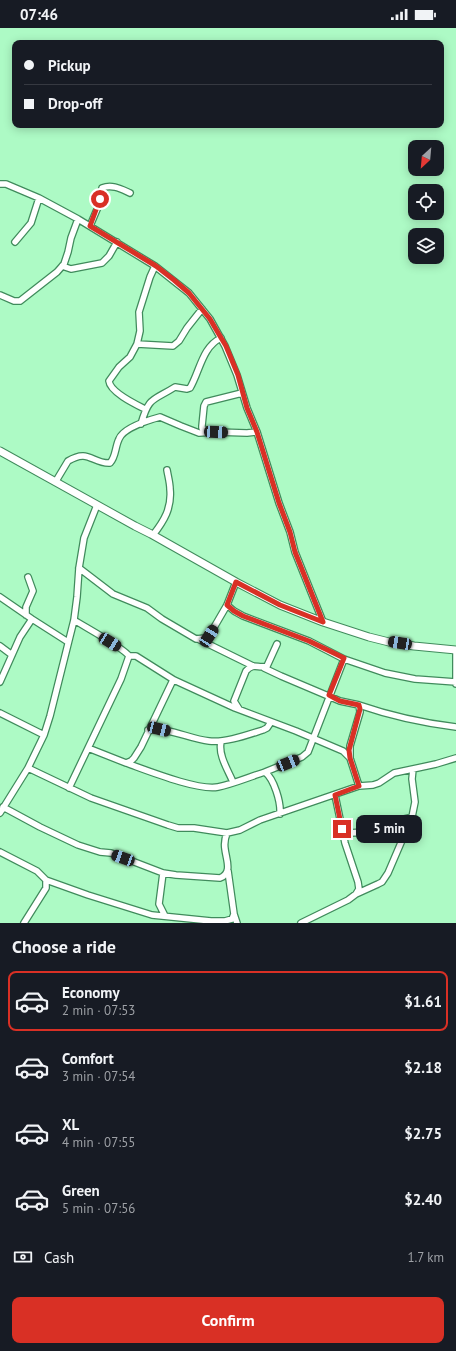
<!DOCTYPE html>
<meta charset="utf-8">
<style>
body{margin:0;font-family:"PT Sans",sans-serif;background:#20242c;color:#f1f3f6;height:100vh;display:flex;flex-direction:column;font-size:15px;white-space:nowrap}
*{box-sizing:border-box;margin:0}
p{font-size:13px;color:#9ea1a6}
.icon{flex:none;width:22px;height:22px;fill:none;stroke:currentColor;stroke-width:2;stroke-linecap:round;stroke-linejoin:round}
.map{position:relative;height:895px;overflow:hidden}
.drawer{display:flex;flex-direction:column;background:#171b24;flex:1}
.drawer>*{flex:none}
.banner{position:absolute;left:12px;top:12px;width:432px;height:88px;border-radius:8px;box-shadow:0 2px 10px #0003;display:grid;align-content:center;height:88px;padding:0 12px;background:#171b24}
.needle{width:26px;rotate:206deg}
.tools{position:absolute;left:408px;top:112px;display:grid;gap:8px}
.tools a{display:grid;place-items:center;width:36px;height:36px;border-radius:8px;background:#171b24;box-shadow:0 2px 10px #0003;font-size:20px}
.end{position:absolute;width:18px;height:18px;margin:-9px;border:5px solid #d93025;background:#fff;box-shadow:0 0 0 2px #fff}
.from{border-radius:50%}
.bubble{position:absolute;height:28px;border-radius:8px;background:#171b24;box-shadow:0 2px 10px #0003;font-size:13px;font-weight:800;line-height:28px;text-align:center}
.car{position:absolute;width:12px;height:24px;margin:-12px -6px;border-radius:5px;box-shadow:0 0 3px 1px #0007;background:linear-gradient(#222 24%,#8ab4d8 0 40%,#222 0 76%,#8ab4d8 0 86%,#222 0)}
.banner b{display:flex;align-items:center;gap:14px;height:38px;font-size:15px}
.banner b+b{border-top:1px solid #363941}
.banner i{width:10px;height:10px;background:#f1f3f6}
ul{padding:0;list-style:none}
li{display:flex;align-items:center;gap:12px;height:60px;margin:0 8px 6px;padding:0 4px;border:2px solid transparent;border-radius:8px}
li div{flex:1}
li b{display:block;font-size:15px}
li em{font-style:normal;font-weight:800}
li.on{border-color:#d93025}
li>.icon{width:36px;height:36px;stroke-width:1.5}
h2{padding:0 12px;font-size:18px;line-height:48px}
.pay{display:flex;align-items:center;gap:10px;height:44px;padding:0 12px;font-size:15px}
.pay p{margin-inline-start:auto}
.primary-button{display:flex;gap:8px;margin-top:auto;padding:8px 12px}
.primary-button a{flex:1;height:46px;border-radius:8px;background:#d93025;color:#fff;font-size:16px;font-weight:800;line-height:46px;text-align:center}
.status{display:flex;justify-content:space-between;align-items:center;height:28px;padding:0 20px;background:#171b24;direction:ltr}
.status svg{height:11px;fill:currentColor}
.map>svg:first-child{display:block}
.lines{fill:none;stroke-linecap:round;stroke-linejoin:round}
.minor-casing{stroke:#408b5c;stroke-width:8}
.major-casing{stroke:#408b5c;stroke-width:9}
.minor{stroke:#fff;stroke-width:5.5}
.major{stroke:#fff;stroke-width:7}
.route{stroke:#d93025;stroke-width:5}
</style>
<div class="status"><b>07:46</b><svg viewBox="0 0 49 12"><path d="M0 12V9h3v3zM5 12V6h3v6zM10 12V3h3v9zM15 12V0h3v12zM26 1h20v11H26zM47 4h2v5h-2z"/></svg></div>
<div class="map">
<svg width="456" height="895" viewBox="0 0 456 895">
<rect width="100%" height="100%" fill="#adfac5"/>
<g class="lines">
<defs>
<path id="minor" d="M0,156H6L39,170L78,191L155,238L189,265L210,291L225,318L237,347L247,380L257,404L279,475L290,504L295,524L323,594
M90,198L98,179L102,160C112,156 121,161 130,165
M15,214L31,195L39,170
M62,238L71,241L102,235L109,228L117,214
M0,267L14,273H20L57,244L64,236L68,224L71,210L78,191
M137,316L173,318L179,313L187,300L202,281
M145,381C135,376 110,364 109,353L119,339L130,329L137,316L140,303L139,284L150,249L155,238
M141,396C149,368 153,373 175,359L187,361L190,360C200,343 202,319 221,310
M209,404L202,400V398L204,378L206,374L242,365
M56,453L68,433C89,420 92,436 110,435C116,429 115,419 119,411C123,400 149,392 160,389L181,398L199,405L216,404L247,405L257,404
M153,507C164,493 172,480 170,461C170,455 168,448 167,442
M79,540L113,566L147,580L162,591L196,611L205,610L209,608L227,577L236,554
M0,569L32,591L68,614
M227,577L234,583L243,588L309,613L344,631L385,645L415,651L456,654
M26,587V579L33,563L28,549
M198,611L253,638
M0,618L12,627
M456,622V656
M129,628H136L174,652L235,680L296,703L343,723L350,730L359,758
M264,640L281,648L340,673L359,677L360,684L350,718V730
M0,654L20,609L32,591
M359,677C391,688 423,695 456,699
M239,681L234,673L246,643C254,634 258,641 267,638L277,616
M0,685L44,707
M148,702C169,699 189,711 209,713C225,715 247,707 263,702L267,700L271,694
M221,714C218,727 228,742 233,754
M88,720L126,735L131,733L134,730L141,719L173,652
M126,735C146,742 198,763 218,759C233,756 249,749 265,744C274,751 281,774 280,786
M28,740L91,770L168,797L178,800H194L227,805
M265,744L302,729L308,724L344,631
M69,760L121,651L129,628C124,620 85,599 74,592
M335,767L345,815L358,854L359,861L356,866
M3,779L40,799L78,817L100,824L111,825L163,845L176,847L220,850C233,845 226,831 225,821C224,815 225,810 227,805L240,802L260,792L359,758L373,757L379,755L394,745L436,736L456,730
M0,785L28,740L44,707L50,688L74,592L77,569L79,540L84,510L97,477
M343,805C362,806 373,801 390,795C397,792 405,791 412,789
M0,824L37,843L46,852V860L24,895
M163,845L159,876L165,888
M46,852L88,867L152,887L211,893H225L232,891L234,886L228,843
M234,886L237,895
M301,895L348,872L356,866L378,856L382,854L388,845L412,789L415,774L412,751L413,741"/>
<path id="major" d="M0,423L135,498L151,506L236,554L280,577L323,594L369,609L389,614L414,618L456,622"/>
</defs>
<use href="#minor" class="minor-casing"/>
<use href="#major" class="major-casing"/>
<use href="#minor" class="minor"/>
<use href="#major" class="major"/>
</g>
<g class="lines">
<path class="route" d="M100,171L90,198L156,238L174,252L189,265L210,291L217,303L226,318L238,347L247,380L257,404L279,475L290,504L295,524L323,594L280,577L236,554L227,577L234,583L243,588L309,613L344,630L329,667L340,673L359,677L360,681L349,722L350,730L359,758L335,767L342,801"/>
</g>
</svg>
<div class="tools">
<a><svg class="needle" viewBox="-14 -14 28 28"><path d="M0-13l5 13h-10z" fill="#e53935"/><path d="M0 13l5-13h-10z" fill="#9ea1a6"/></svg></a>
<a><svg class="icon" aria-label="locate" viewBox="0 0 24 24"><circle cx="12" cy="12" r="6"/><path d="M12 2v4M12 18v4M2 12h4M18 12h4"/></svg></a>
<a><svg class="icon" aria-label="layers" viewBox="0 0 24 24"><path d="M12 4l9 5-9 5-9-5zM3 14l9 5 9-5"/></svg></a>
</div>
<i class="end from" style="left:100px;top:171px"></i>
<i class="end" style="left:342px;top:801px"></i>
<div class="bubble" style="left:356px;top:787px;width:66px">5 min</div>
<i class="car" style="left:216px;top:404px;rotate:93deg"></i>
<i class="car" style="left:209px;top:608px;rotate:33deg"></i>
<i class="car" style="left:110px;top:614px;rotate:121deg"></i>
<i class="car" style="left:400px;top:615px;rotate:279deg"></i>
<i class="car" style="left:159px;top:701px;rotate:104deg"></i>
<i class="car" style="left:288px;top:735px;rotate:68deg"></i>
<i class="car" style="left:123px;top:830px;rotate:290deg"></i>
<div class="banner">
<b><i class="from"></i>Pickup</b>
<b><i></i>Drop-off</b>
</div>
</div>
<section class="drawer">
<h2>Choose a ride</h2>
<ul>
<li class="on"><svg class="icon" aria-label="car" viewBox="0 0 24 24"><path d="M5 17H2v-5l4-1 3-4h7l3 4 3 1v5h-3M9 17h6M6 11h13"/><circle cx="7" cy="17" r="2"/><circle cx="17" cy="17" r="2"/></svg><div><b>Economy</b><p>2 min · 07:53</p></div><em>$1.61</em></li>
<li><svg class="icon" aria-label="car" viewBox="0 0 24 24"><path d="M5 17H2v-5l4-1 3-4h7l3 4 3 1v5h-3M9 17h6M6 11h13"/><circle cx="7" cy="17" r="2"/><circle cx="17" cy="17" r="2"/></svg><div><b>Comfort</b><p>3 min · 07:54</p></div><em>$2.18</em></li>
<li><svg class="icon" aria-label="car" viewBox="0 0 24 24"><path d="M5 17H2v-5l4-1 3-4h7l3 4 3 1v5h-3M9 17h6M6 11h13"/><circle cx="7" cy="17" r="2"/><circle cx="17" cy="17" r="2"/></svg><div><b>XL</b><p>4 min · 07:55</p></div><em>$2.75</em></li>
<li><svg class="icon" aria-label="car" viewBox="0 0 24 24"><path d="M5 17H2v-5l4-1 3-4h7l3 4 3 1v5h-3M9 17h6M6 11h13"/><circle cx="7" cy="17" r="2"/><circle cx="17" cy="17" r="2"/></svg><div><b>Green</b><p>5 min · 07:56</p></div><em>$2.40</em></li>
</ul>
<div class="pay"><svg class="icon" aria-label="cash" viewBox="0 0 24 24"><path d="M3 7h18v10H3z"/><circle cx="12" cy="12" r="2"/></svg>Cash<p>1.7 km</p></div>
<div class="primary-button"><a>Confirm</a></div>
</section>
